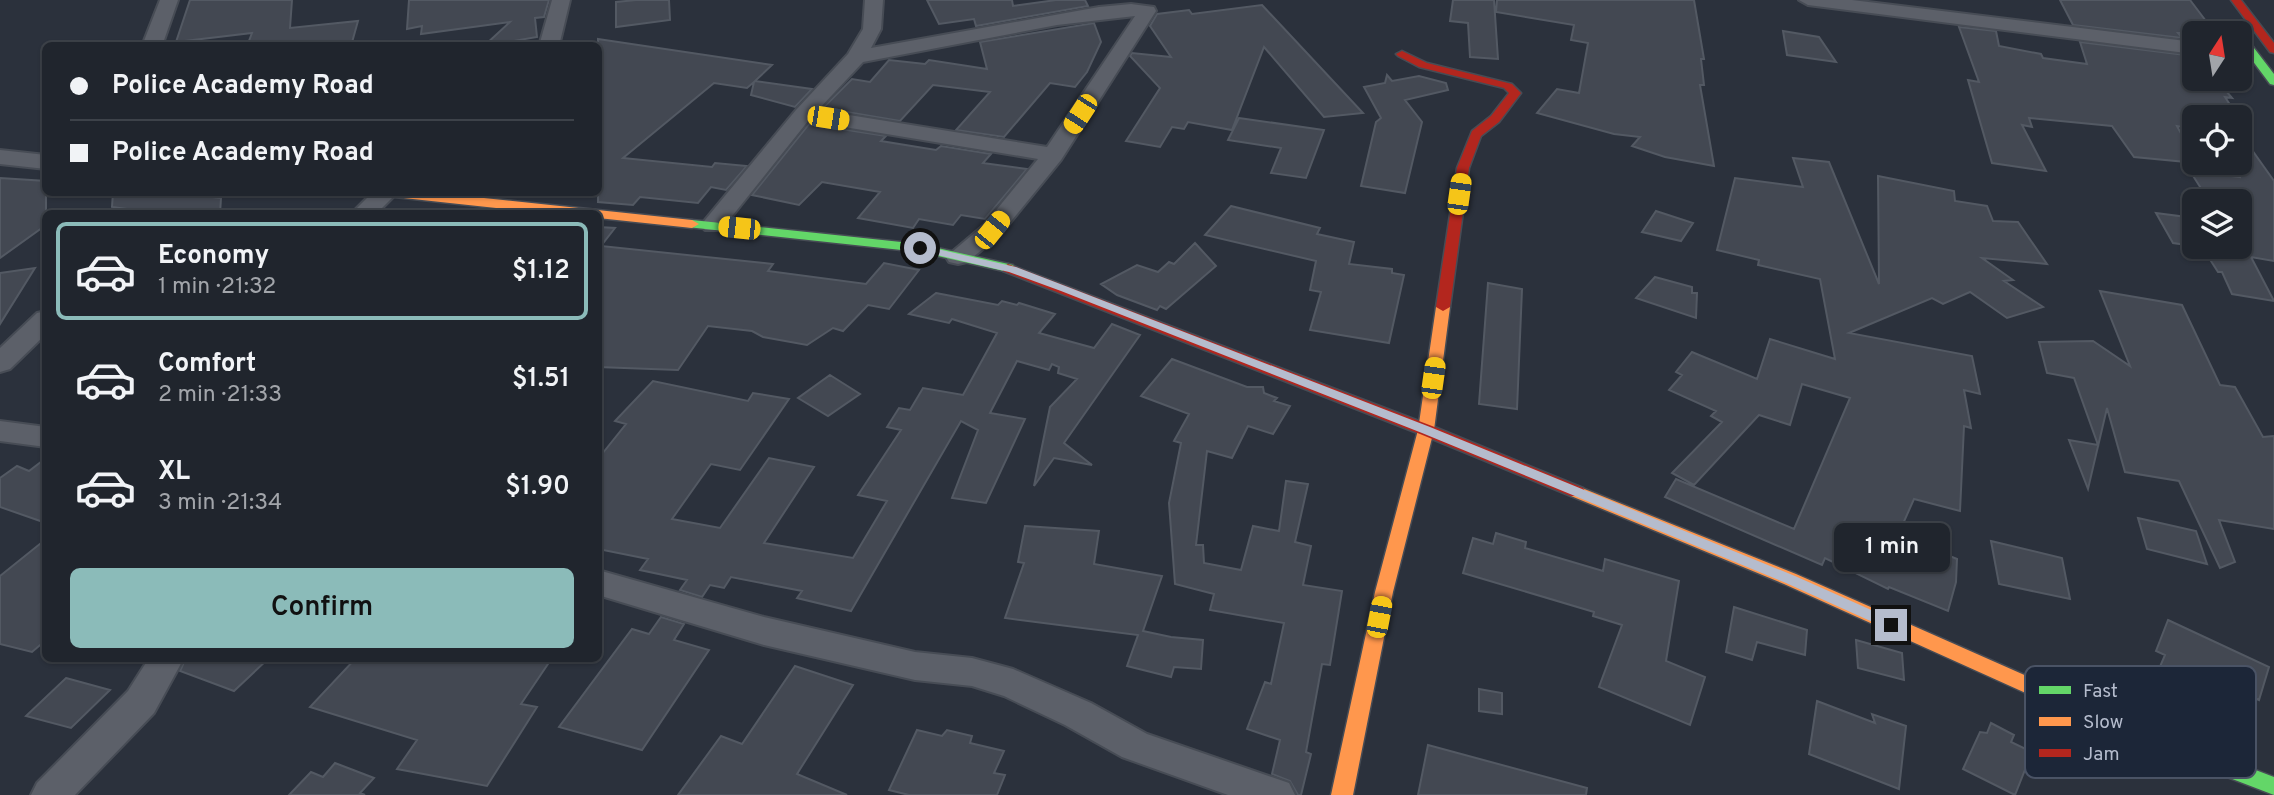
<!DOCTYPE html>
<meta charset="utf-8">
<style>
body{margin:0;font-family:Overpass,sans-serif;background:#282d35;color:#f1f3f6;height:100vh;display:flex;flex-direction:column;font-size:26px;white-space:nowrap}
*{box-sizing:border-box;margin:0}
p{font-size:23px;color:#a2a5aa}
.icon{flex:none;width:38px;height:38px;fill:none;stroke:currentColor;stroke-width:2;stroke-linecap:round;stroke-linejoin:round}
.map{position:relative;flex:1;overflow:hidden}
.panel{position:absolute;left:42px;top:210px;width:560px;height:452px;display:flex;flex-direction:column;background:#20252d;border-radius:10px;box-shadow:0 2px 5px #0004,0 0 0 2px #3d4249}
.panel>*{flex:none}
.banner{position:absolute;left:42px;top:42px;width:560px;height:154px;border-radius:10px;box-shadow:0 2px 5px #0004,0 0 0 2px #3d4249;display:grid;align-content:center;height:154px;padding:0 28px;background:#20252d}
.needle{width:46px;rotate:12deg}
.controls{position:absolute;left:2182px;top:21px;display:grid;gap:14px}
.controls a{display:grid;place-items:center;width:70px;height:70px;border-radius:10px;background:#20252d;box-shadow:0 2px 5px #0004,0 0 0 2px #3d4249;font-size:35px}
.end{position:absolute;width:32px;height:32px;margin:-16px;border:9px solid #b5bccd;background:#111;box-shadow:0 0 0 4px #111}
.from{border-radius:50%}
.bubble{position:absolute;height:49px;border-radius:10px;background:#20252d;box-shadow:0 2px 5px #0004,0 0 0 2px #3d4249;font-size:23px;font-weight:600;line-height:49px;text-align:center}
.car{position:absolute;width:21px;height:42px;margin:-21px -10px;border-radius:9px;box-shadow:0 0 5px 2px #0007;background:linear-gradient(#f5c518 24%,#345 0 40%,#f5c518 0 76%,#345 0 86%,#f5c518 0)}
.banner b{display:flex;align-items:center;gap:24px;height:66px;font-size:26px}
.banner b+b{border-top:2px solid #3d4249}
.banner i{width:18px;height:18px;background:#f1f3f6}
ul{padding:12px 0 0;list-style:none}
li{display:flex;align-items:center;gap:21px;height:98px;margin:0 14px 10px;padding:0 14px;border:4px solid transparent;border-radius:10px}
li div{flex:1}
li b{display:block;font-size:26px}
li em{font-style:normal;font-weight:600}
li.active{border-color:#8bbbb9}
li>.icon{width:63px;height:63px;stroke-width:1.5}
.action{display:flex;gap:14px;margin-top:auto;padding:14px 28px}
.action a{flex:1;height:80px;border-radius:10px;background:#8bbbb9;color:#111;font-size:28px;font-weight:600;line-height:80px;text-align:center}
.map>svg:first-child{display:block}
.building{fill:#434852;stroke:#535963;stroke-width:2}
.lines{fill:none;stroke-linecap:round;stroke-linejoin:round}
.street-casing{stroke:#474c55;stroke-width:4}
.fast-casing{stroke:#474c55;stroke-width:3}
.slow-casing{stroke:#474c55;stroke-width:3}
.jam-casing{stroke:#474c55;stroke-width:3}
.street{fill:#5c6069;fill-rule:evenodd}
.fast{fill:#63d668;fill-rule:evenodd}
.slow{fill:#ff974d;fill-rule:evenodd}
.jam{fill:#b3261e;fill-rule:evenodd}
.route{fill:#b5bccd}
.key{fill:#1c2638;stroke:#4a5365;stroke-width:2}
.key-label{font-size:19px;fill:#b5bccd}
</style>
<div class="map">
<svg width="2274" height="795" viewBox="0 0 2274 795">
<rect width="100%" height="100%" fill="#2b313c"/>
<path class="building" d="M190,0H292L290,28L358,21L351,46H247L252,33L176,42Z
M409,0H549L544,17L535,18L537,37L484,46L510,22L421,34L422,26L407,29Z
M636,0H669L670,20L616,27V2Z
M927,0H1012L1013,6L1056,0H1085L1088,6L976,26L974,19L939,24Z
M1453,0H1494L1498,59L1470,57L1468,23L1450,21Z
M1497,0H1694L1704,59H1701L1704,85H1700L1714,166L1665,157L1632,146L1640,137L1614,134L1537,113L1557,89L1579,93L1588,43L1571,40L1574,25L1496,12Z
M2060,0H2190L2215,33H2178L2182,38L2073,25Z
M1262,5L1363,113L1324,117L1264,47L1232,130L1188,122L1184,129L1172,127L1160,147L1126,141L1160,88L1130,56L1132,53L1171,57L1150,26L1157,14L1189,10L1192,14Z
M1094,23L1101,42L1087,72L1075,87L1050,83L1004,137L956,130L990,92L933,85L900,121L823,108L852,79L870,82L889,60L925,64L929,60L987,69L980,42Z
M1959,27L1996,31L1999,46L2041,54L2043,58L2087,64L2080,42L2194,56V79H2216L2232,98L2225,97L2238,117L2194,113V129L2177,126L2197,163L2134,157L2112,126L2029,118L2032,127L2022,125L2046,171L1992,163L1968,80L1979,82Z
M1783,31L1819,37L1836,62L1787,55Z
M598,39L772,65L755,81L812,89L795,107L751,95L754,82L747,88L714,83L623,158L712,167L715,163L747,166L726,190L711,187L698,203L640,197L633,205L598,202Z
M1387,75L1392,81L1419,76L1446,83L1448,90L1405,100L1422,122L1405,193L1361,186L1376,122L1381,118L1364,87L1385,83Z
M1239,118L1324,130L1306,178L1271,173L1281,148L1228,140Z
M809,124L886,136L881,141L936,150L941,146L991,154L983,163L1027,169L985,219L961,215L953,225L919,219L913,228L858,218L880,192L822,182L799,205L752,195Z
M2240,133L2274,181V261L2251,257L2274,301L2232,294L2222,272H2218L2202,247H2240V201H2209L2190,171L2240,177Z
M1793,158L1829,162L1879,284L1878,176L1954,191L1955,201L1987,206L1993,221L2018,222L2047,264L1982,258L2013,280L2004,281L2043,307L2007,318L1970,292L1943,304L1932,298L1849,333L1972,356L1980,394L1964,390L1971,428L1964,426L1960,511L1914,499L1898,535L1957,559L1956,582L1948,611L1889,587L1888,589L1825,558L1822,565L1665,497L1676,479L1794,529L1850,398L1802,384L1790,425L1759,415L1694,485L1672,473L1722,422L1711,416L1716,411L1669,390L1682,375L1676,372L1692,352L1757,379L1770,339L1835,359L1820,279L1758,265L1759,260L1717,250L1735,178L1803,187Z
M0,178L46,181V225L0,258Z
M113,192H167L221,198L220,214H165L112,207Z
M1231,206L1320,228L1317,234L1354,242L1349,264L1392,269V273L1404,275L1389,343L1310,330L1321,292L1310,290L1316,261L1205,235Z
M1656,211L1693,223L1681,241L1642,232Z
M2156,213L2194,218V246L2173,243Z
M598,227L615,228L601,246L773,264L768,271L866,284L884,263L919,270L889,309L868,305L843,331L833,328L807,345L763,337L752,331L708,326L678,370L598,367Z
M1195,243L1216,266L1166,309L1160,306L1157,310L1117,295L1101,284L1137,265L1158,272L1169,262L1174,264Z
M35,268L0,324V273Z
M1655,277L1692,287V293H1697L1696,318L1636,298Z
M1488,283L1522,289L1517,409L1479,404Z
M2100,291L2182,305L2220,385L2235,387L2263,437L2274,436V529L2219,520L2235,562L2220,568L2179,481L2125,472L2107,408L2088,489L2069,440L2098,445L2074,378L2047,373L2039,342L2093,341L2130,366Z
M936,293L998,305L1002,301L1017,305L1019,303L1055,314L1039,333L1094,348L1112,324L1140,335L1064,443L1092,465L1054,458L1034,486L1050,407L1077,379L1058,373L1059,367L1052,364L1049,370L1017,361L990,413L1025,419L986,503L952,498L978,430L961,421L851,611L797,598L802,591L731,577L724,588L710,585L702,597L680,590L687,580L640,570L648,559L598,549V459L626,424L615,421L653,381L748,401L753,393L789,399L740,470L711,464L672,519L720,528L769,458L814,467L764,543L853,558L887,501L858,495L901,430L887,427L899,408L910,410L923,388L963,395L997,333L952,319L949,323L909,314Z
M1172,359L1247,387H1263L1264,393L1277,398L1274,401L1290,406L1273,434L1248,426L1232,458L1207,451L1196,545H1203L1204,563L1241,570L1253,526L1279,531L1286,481L1308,484L1295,542L1311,546L1303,585L1342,591L1330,665L1322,664L1306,752L1311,754L1301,795H1298L1290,781L1272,774L1280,740L1247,729L1265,682L1271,684L1284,623L1210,610L1214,594L1175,584L1169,503L1181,443L1174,441L1189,414L1141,396Z
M830,375L860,394L828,416L798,398Z
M46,458V523L0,507V478L17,466L29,471Z
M2138,518L2196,531L2207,564L2147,549Z
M1025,526L1099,531L1094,564L1162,576L1143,631L1171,637L1203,640L1201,669L1174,667L1171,677L1127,666L1138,635L1005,618L1024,563L1018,562Z
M1496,533L1526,542L1525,548L1603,571L1605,559L1679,581L1666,661L1705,677L1690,725L1599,687L1622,625L1593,616L1594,612L1463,573L1473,538L1493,544Z
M46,539V640L32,652L0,644V576Z
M1991,541L2062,558L2070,599L1999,584Z
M1734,607L1807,630L1805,655L1757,642L1752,660L1726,652Z
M661,617L684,624L674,640L709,650L642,750L559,727L632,629L649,634Z
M2168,620L2269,667L2259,700L2231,687L2213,738L2141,711L2165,655L2156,651Z
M1856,640L1902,653L1904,680L1858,668Z
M186,658H269L234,691L180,671Z
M356,658H552L521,704L537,707L487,786L397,769L417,740L310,707Z
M795,666L853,685L797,774L847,795H678L721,736L742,744Z
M66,678L110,690L71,728L26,716Z
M1479,689L1502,693V714L1479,711Z
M1817,701L1875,723L1872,714L1906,726L1899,789L1809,754Z
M1991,723L2014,735L2011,742L2032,752L2015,795L1963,769L1980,732L1987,733Z
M917,730L942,736L947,730L972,736L970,743L1004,751L994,773L1005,775L997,795H909L889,790Z
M1428,745L1587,788L1586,795H1418Z
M335,763L374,778L360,793L365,795H289L311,772L323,777Z"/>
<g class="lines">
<defs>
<path id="street" d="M160,0H178L162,46H142Z
M552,0H570L559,46H539Z
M865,0H883L881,29L871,48L1099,7L1131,4L1154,7L1156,11L1061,160L1000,235L967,262L958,264L949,262L946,257L984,225L1038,159L808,121L721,230H705L701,225L705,220L796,110L848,54L863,29ZM1135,16L1047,147L818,110L863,62L1057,25Z
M1799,0H1852L2194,42V54L1808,5Z
M0,150L46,155V169L0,164Z
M373,192L397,193L376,214H351Z
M46,311V334L10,369L0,372V348L37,313Z
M0,421L46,427V447L0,441Z
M598,570L764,617L915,652L972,658L1013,669L1091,703L1147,734L1289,783L1295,795H1228L1122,757L1065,725L1004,696L972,686L915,680L764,645L598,595Z
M149,658H184L154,713L75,795H31L37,783L128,691Z"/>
<path id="fast" d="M2240,34L2244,35L2274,74V85L2270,84L2240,44Z
M692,220L920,244L1013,265L1015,268L1008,272L920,252L687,227V221Z
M2135,724L2274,777V795L2128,739L2125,733L2128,727Z"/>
<path id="slow" d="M379,192H427L692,220L699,224L692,228L598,218V214H553L385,196Z
M1443,303L1450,307L1434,430L1393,592L1353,795H1331L1375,592L1418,430L1436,307Z
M1577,486L1796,574L2142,727L2145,733L2142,739L2135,742L2128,739L1784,584L1571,496L1568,492L1571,488Z"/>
<path id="jam" d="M2231,0H2241L2274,43V53L2270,52Z
M1402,51L1427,63L1512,84L1521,93L1499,122L1481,136L1469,168L1450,307L1443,311L1436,307L1457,168L1472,131L1491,116L1509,93L1504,88L1419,67L1398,56L1396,54Z
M1008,264L1432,426L1583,488L1586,492L1583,496H1571L1420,434L1003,271L1001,268Z"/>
</defs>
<use href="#street" class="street-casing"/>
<use href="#fast" class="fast-casing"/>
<use href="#slow" class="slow-casing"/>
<use href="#jam" class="jam-casing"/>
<use href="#street" class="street"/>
<use href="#fast" class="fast"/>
<use href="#slow" class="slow"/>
<use href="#jam" class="jam"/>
</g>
<path class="route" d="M920,245L1016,267L1068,287L1430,427L1795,576L1896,621L1898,625L1896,628H1886L1786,583L1422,433L1061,291L1009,272L916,250L915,248Z"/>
<rect x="2025" y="666" width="231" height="112" rx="10" class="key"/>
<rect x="2039" y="686" width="32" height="8" fill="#63d668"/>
<rect x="2039" y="717" width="32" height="9" fill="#ff974d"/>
<rect x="2039" y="749" width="32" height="8" fill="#b3261e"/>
<g class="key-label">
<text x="2083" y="697">Fast</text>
<text x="2083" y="728">Slow</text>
<text x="2083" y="760">Jam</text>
</g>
</svg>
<div class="controls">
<a><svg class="needle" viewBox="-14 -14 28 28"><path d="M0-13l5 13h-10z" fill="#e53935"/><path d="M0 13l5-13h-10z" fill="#a2a5aa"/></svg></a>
<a><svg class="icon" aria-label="locate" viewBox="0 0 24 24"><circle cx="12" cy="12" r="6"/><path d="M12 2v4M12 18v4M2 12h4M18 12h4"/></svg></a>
<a><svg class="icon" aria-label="layers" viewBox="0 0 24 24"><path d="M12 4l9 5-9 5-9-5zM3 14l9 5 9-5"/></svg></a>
</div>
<i class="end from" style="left:920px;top:248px"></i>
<i class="end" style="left:1891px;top:625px"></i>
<div class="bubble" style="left:1834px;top:523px;width:116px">1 min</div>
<i class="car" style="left:1080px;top:114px;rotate:213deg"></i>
<i class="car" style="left:828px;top:118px;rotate:99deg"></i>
<i class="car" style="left:1459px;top:194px;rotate:8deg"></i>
<i class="car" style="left:739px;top:228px;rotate:276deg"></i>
<i class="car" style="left:992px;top:230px;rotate:39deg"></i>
<i class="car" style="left:1433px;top:378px;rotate:8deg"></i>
<i class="car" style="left:1379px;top:617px;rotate:11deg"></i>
<div class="banner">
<b><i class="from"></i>Police Academy Road</b>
<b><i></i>Police Academy Road</b>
</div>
<section class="panel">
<ul>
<li class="active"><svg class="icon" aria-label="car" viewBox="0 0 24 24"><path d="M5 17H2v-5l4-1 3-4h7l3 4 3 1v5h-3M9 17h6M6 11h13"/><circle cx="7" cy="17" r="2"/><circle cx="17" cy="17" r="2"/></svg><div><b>Economy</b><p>1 min · 21:32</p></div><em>$1.12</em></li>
<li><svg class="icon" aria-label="car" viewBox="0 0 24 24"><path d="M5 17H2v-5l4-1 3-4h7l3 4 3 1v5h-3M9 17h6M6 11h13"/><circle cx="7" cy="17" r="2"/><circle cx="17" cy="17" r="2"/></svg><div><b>Comfort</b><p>2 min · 21:33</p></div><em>$1.51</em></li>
<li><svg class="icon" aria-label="car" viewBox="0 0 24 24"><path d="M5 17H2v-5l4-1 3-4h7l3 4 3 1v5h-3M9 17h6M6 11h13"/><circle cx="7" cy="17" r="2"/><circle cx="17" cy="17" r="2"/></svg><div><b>XL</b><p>3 min · 21:34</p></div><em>$1.90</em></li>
</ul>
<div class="action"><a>Confirm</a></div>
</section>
</div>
